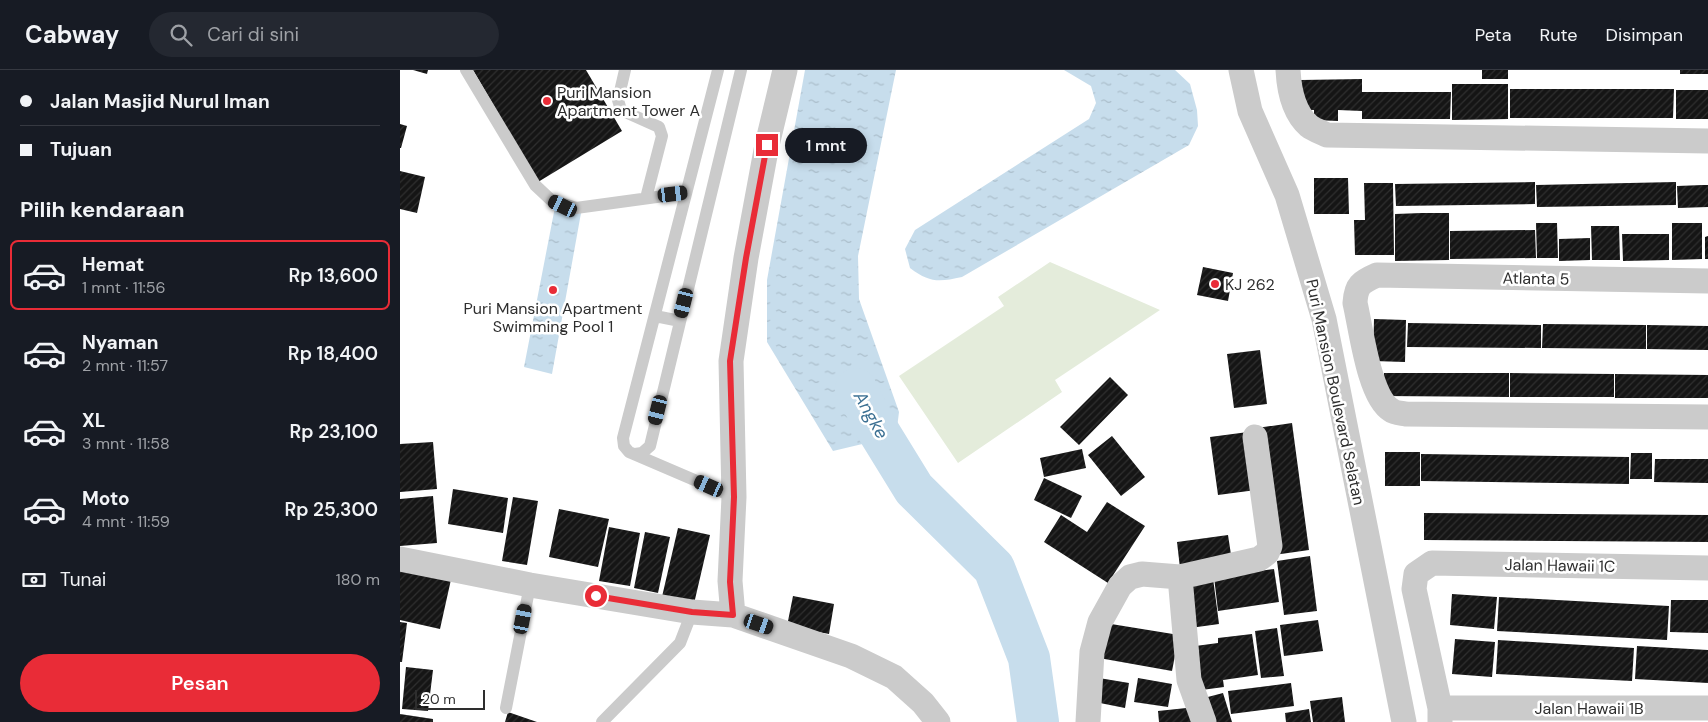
<!DOCTYPE html>
<html lang="id">
<meta charset="utf-8">
<style>
body{margin:0;font-family:"DM Sans",sans-serif;background:#242831;color:#f1f3f6;height:100vh;display:flex;flex-direction:column;font-size:19px;white-space:nowrap}
*{box-sizing:border-box;margin:0}
p{font-size:16px;color:#9ea1a6}
.icon{flex:none;width:28px;height:28px;fill:none;stroke:currentColor;stroke-width:2;stroke-linecap:round;stroke-linejoin:round}
.map{position:relative;flex:1;overflow:hidden}
.drawer{display:flex;flex-direction:column;background:#171b24;width:400px}
.drawer>*{flex:none}
.guide{display:grid;align-content:center;height:110px;padding:0 20px;background:#171b24}
.scale{position:absolute;left:15px;bottom:12px;width:70px;box-sizing:border-box;padding-left:5px;border:2px solid #2e2e2e;border-top:0;font-size:14px;line-height:18px;white-space:nowrap;color:#2e2e2e;-webkit-text-stroke:4px #fff;paint-order:stroke}
.end{position:absolute;width:22px;height:22px;margin:-11px;border:6px solid #e92c37;background:#fff;box-shadow:0 0 0 2px #fff}
.from{border-radius:50%}
.bubble{position:absolute;height:35px;border-radius:18px;background:#171b24;box-shadow:0 2px 8px #0003;font-size:16px;font-weight:600;line-height:35px;text-align:center}
.car{position:absolute;width:15px;height:30px;margin:-15px -8px;border-radius:6px;box-shadow:0 0 4px 1px #0007;background:linear-gradient(#222 24%,#8ab4d8 0 40%,#222 0 76%,#8ab4d8 0 86%,#222 0)}
.guide b{display:flex;align-items:center;gap:18px;height:48px;font-size:19px}
.guide b+b{border-top:1px solid #363941}
.guide i{width:12px;height:12px;background:#f1f3f6}
ul{padding:0;list-style:none}
li{display:flex;align-items:center;gap:15px;height:70px;margin:0 10px 8px;padding:0 10px;border:2px solid transparent;border-radius:8px}
li div{flex:1}
li b{display:block;font-size:19px}
li em{font-style:normal;font-weight:600}
li.on{border-color:#e92c37}
li>.icon{width:45px;height:45px;stroke-width:1.5}
h2{padding:0 20px;font-size:22px;line-height:60px}
.pay{display:flex;align-items:center;gap:12px;height:55px;padding:0 20px;font-size:19px}
.pay p{margin-inline-start:auto}
.primary-button{display:flex;gap:10px;margin-top:auto;padding:10px 20px}
.primary-button a{flex:1;height:58px;border-radius:30px;background:#e92c37;color:#fff;font-size:20px;font-weight:600;line-height:58px;text-align:center}
header{display:flex;align-items:center;gap:30px;box-sizing:border-box;height:70px;padding:0 25px;background:#171b24;border-bottom:1px solid #363941}
header strong{font-size:24px}
nav{display:flex;gap:28px;margin-inline-start:auto;font-size:18px}
.search{width:350px;height:45px;background:#242831;display:flex;align-items:center;gap:12px;box-sizing:border-box;padding:0 18px;border-radius:28px;color:#9ea1a6;font-size:19px}
main{display:flex;flex:1;min-height:0}
.map>svg:first-child{display:block}
.green{fill:#e4ecdb}
.water{fill:url(#water-ripples)}
.lines{fill:none;stroke-linecap:round;stroke-linejoin:round}
.river{stroke:#c7ddec;stroke-width:42}
.building{fill:url(#building-hatch)}
.service{stroke:#cbcbcb;stroke-width:12}
.minor{stroke:#cbcbcb;stroke-width:25}
.route{stroke:#e92c37;stroke-width:6}
.poi-dot{fill:#e92c37;stroke:#fff;stroke-width:2}
.labels{text-anchor:middle;stroke-width:5;stroke-linejoin:round;paint-order:stroke}
.poi-label{font-size:16px;fill:#2e2e2e;stroke:#fff;text-anchor:start}
.street-label{font-size:16px;fill:#2e2e2e;stroke:#fff}
.water-label{font-size:18px;font-style:italic;fill:#3a6f92;stroke:#fff}
</style>
<header>
<strong>Cabway</strong>
<div class="search"><svg class="icon" aria-label="search" viewBox="0 0 24 24"><circle cx="10" cy="10" r="6"/><path d="M15 15l6 6"/></svg>Cari di sini</div>
<nav><a>Peta</a><a>Rute</a><a>Disimpan</a></nav>
</header>
<main>
<section class="drawer">
<div class="guide">
<b><i class="from"></i>Jalan Masjid Nurul Iman</b>
<b><i></i>Tujuan</b>
</div>
<h2>Pilih kendaraan</h2>
<ul>
<li class="on"><svg class="icon" aria-label="car" viewBox="0 0 24 24"><path d="M5 17H2v-5l4-1 3-4h7l3 4 3 1v5h-3M9 17h6M6 11h13"/><circle cx="7" cy="17" r="2"/><circle cx="17" cy="17" r="2"/></svg><div><b>Hemat</b><p>1 mnt · 11:56</p></div><em>Rp 13,600</em></li>
<li><svg class="icon" aria-label="car" viewBox="0 0 24 24"><path d="M5 17H2v-5l4-1 3-4h7l3 4 3 1v5h-3M9 17h6M6 11h13"/><circle cx="7" cy="17" r="2"/><circle cx="17" cy="17" r="2"/></svg><div><b>Nyaman</b><p>2 mnt · 11:57</p></div><em>Rp 18,400</em></li>
<li><svg class="icon" aria-label="car" viewBox="0 0 24 24"><path d="M5 17H2v-5l4-1 3-4h7l3 4 3 1v5h-3M9 17h6M6 11h13"/><circle cx="7" cy="17" r="2"/><circle cx="17" cy="17" r="2"/></svg><div><b>XL</b><p>3 mnt · 11:58</p></div><em>Rp 23,100</em></li>
<li><svg class="icon" aria-label="car" viewBox="0 0 24 24"><path d="M5 17H2v-5l4-1 3-4h7l3 4 3 1v5h-3M9 17h6M6 11h13"/><circle cx="7" cy="17" r="2"/><circle cx="17" cy="17" r="2"/></svg><div><b>Moto</b><p>4 mnt · 11:59</p></div><em>Rp 25,300</em></li>
</ul>
<div class="pay"><svg class="icon" aria-label="cash" viewBox="0 0 24 24"><path d="M3 7h18v10H3z"/><circle cx="12" cy="12" r="2"/></svg>Tunai<p>180 m</p></div>
<div class="primary-button"><a>Pesan</a></div>
</section>
<div class="map">
<svg width="1308" height="652" viewBox="0 0 1308 652">
<defs>
<pattern id="water-ripples" width="26" height="14" patternUnits="userSpaceOnUse" patternTransform="scale(1.25)"><rect width="26" height="14" fill="#c7ddec"/><path d="M2 4q2-2 4 0t4 0M15 11q2-2 4 0t4 0" fill="none" stroke="#abbecb"/></pattern>
<pattern id="building-hatch" width="6" height="6" patternUnits="userSpaceOnUse" patternTransform="scale(1.25)"><rect width="6" height="6" fill="#151515"/><path d="M-1 1l2-2M0 6l6-6M5 7l2-2" fill="none" stroke="#2f2f2f"/></pattern>
</defs>
<rect width="100%" height="100%" fill="#fff"/>
<path class="green" d="M650,192L760,240L655,310L662,322L558,393L499,306L604,236L598,227Z"/>
<path class="water" d="M405,0H496L458,186L459,229L499,342L496,366L433,381L367,272V210Z
M664,0H775L790,14L797,40L798,56L789,75L562,207C539,212 530,213 510,198L505,179L515,160L689,49L696,33L691,16Z
M155,137L181,143L152,304L124,297Z"/>
<g class="lines">
<path class="river" d="M456,319L474,354L514,419L594,498L629,588L638,652"/>
</g>
<path class="building" d="M13,0H28L27,4Z
M73,0H186L222,61L138,112Z
M1082,0H1108V9H1082Z
M1280,0H1308V4H1280Z
M962,9V22H1051L1050,49H962V41L938,40V51L914,50V40H900L901,10Z
M1052,14H1108V49L1052,50Z
M1110,19H1274L1273,48H1110Z
M1276,20H1308V49H1276Z
M0,54L7,56L1,78H0Z
M0,101L25,107L17,143L0,139Z
M914,108H948L949,144H914Z
M1135,112V134L996,136L995,114Z
M1276,112V135L1137,137L1136,115Z
M964,113H993L994,185H955L954,150H965Z
M1303,115H1308V137L1278,138L1277,116Z
M1022,143H1049V190L995,191V144Z
M1136,153H1157L1158,188H1137Z
M1272,153H1302V189L1272,190Z
M1191,156H1219L1220,190H1192Z
M1135,160L1136,188L1050,189V161Z
M1222,164H1269V190L1223,191Z
M1308,166V189H1305V167Z
M1190,168V190L1159,191V169Z
M803,197L833,203L828,231L797,225Z
M974,249L1006,250L1005,292L973,291Z
M1008,253L1141,255V278L1007,277Z
M1143,254L1246,255V279L1142,278Z
M1247,255L1308,256V280L1247,279Z
M860,280L867,334L834,338L827,284Z
M984,303H1109V327L984,326Z
M1110,303L1214,304V327H1110Z
M1215,304L1308,305V328H1215Z
M710,307L728,325L679,375L660,357Z
M892,353L909,480L874,485L857,358Z
M848,362L856,420L818,425L810,367Z
M712,366L745,407L721,426L688,385Z
M33,372L37,419L0,422V374Z
M682,379L686,398L644,407L640,388Z
M985,382H1020V416H985Z
M1231,383H1252V409H1230Z
M1021,384L1229,387V414L1021,411Z
M1255,389H1308V413L1254,412Z
M644,408L682,426L671,448L634,430Z
M53,419L108,428L103,463L48,454Z
M33,426L37,473L0,476V429Z
M113,427L138,431L127,495L102,491Z
M707,432L745,456L708,513L644,472L661,445L687,462Z
M159,439L209,449L198,497L149,487Z
M1024,443L1308,445V472L1024,470Z
M209,457L240,463L230,516L199,511Z
M278,458L310,465L293,538L261,531Z
M245,462L270,467L258,523L234,518Z
M828,465L832,491L780,498L777,472Z
M910,486L917,541L884,545L877,491Z
M0,495L52,505L40,559L0,550Z
M874,499L879,532L818,541L814,507Z
M813,508L819,554L790,558L784,512Z
M1052,524L1097,527L1094,559L1050,555Z
M393,526L434,534L429,564L387,556Z
M1099,527L1269,536L1267,570L1097,561Z
M1271,530H1308V563L1270,562Z
M918,550L923,581L884,586L880,555Z
M0,552L7,553L2,592H0Z
M705,553L779,565L772,601L699,588Z
M877,558L884,606L861,608L855,561Z
M852,564L858,605L823,610L824,617L794,621L788,577L818,573V568Z
M1055,569L1095,572L1092,607L1052,604Z
M1098,570L1234,578L1232,611L1096,604Z
M1237,576L1308,580V613L1235,609Z
M6,597L33,600L28,641L2,639Z
M699,608L729,613L725,638L695,632Z
M738,608L772,614L768,637L734,632Z
M891,613L894,636L831,644L828,621Z
M823,623L832,652H811L804,628Z
M942,627L945,652H913L910,631Z
M796,637L797,652H759L758,641Z
M909,639L911,652H886L885,643Z
M108,642L137,652H105Z
M0,644L33,649V652H0Z"/>
<g class="lines">
<path class="service" d="M66,0L135,115L151,130L176,138L286,123
M225,0L218,30L221,40L259,57L262,66L246,128
M318,0L223,368L224,376L229,382L334,427
M255,246L280,251
M235,384L242,383L250,376L341,0
M106,638L130,515
M202,652L280,573L292,542"/>
<path class="minor" d="M841,0L850,41L887,125L924,249L1004,652
M888,0C889,19 893,42 909,56C914,60 921,62 927,65L1308,71
M1308,211L977,205C961,212 956,215 955,233C961,258 969,327 991,340C995,343 1001,343 1006,344L1308,347
M0,489L130,515L292,542L333,545L451,586L494,607L523,633L538,652
M780,507L789,610L804,652
M333,545L330,511L334,427L331,291L346,188L367,75L385,0
M1040,638H1308
M688,652L692,582L700,552L720,516L730,507L742,504L780,507L859,489L867,483L870,476L855,367
M1040,652V638L1014,519L1016,504L1032,493L1308,498"/>
</g>
<g class="lines">
<path class="route" d="M196,526L292,542L333,545L330,512L334,427L330,291L346,188L367,75"/>
</g>
<g class="poi-dot">
<circle cx="147" cy="31" r="5"/>
<circle cx="815" cy="214" r="5"/>
<circle cx="153" cy="220" r="5"/>
</g>
<g class="labels">
<g class="poi-label">
<text x="157" y="28">Puri Mansion<tspan x="157" dy="18">Apartment Tower A</tspan></text>
<text x="825" y="220">KJ 262</text>
<text x="153" y="244" text-anchor="middle">Puri Mansion Apartment<tspan x="153" dy="18">Swimming Pool 1</tspan></text>
</g>
<g class="street-label">
<text transform="translate(1136 208) rotate(1)" y="6">Atlanta 5</text>
<text transform="translate(936 322) rotate(78)" y="6">Puri Mansion Boulevard Selatan</text>
<text transform="translate(1160 495) rotate(1)" y="6">Jalan Hawaii 1C</text>
<text x="1189" y="644">Jalan Hawaii 1B</text>
</g>
<g class="water-label">
<text transform="translate(471 345) rotate(61)" y="6">Angke</text>
</g>
</g>
</svg>
<div class="scale">20 m</div>
<i class="end from" style="left:196px;top:526px"></i>
<i class="end" style="left:367px;top:75px"></i>
<div class="bubble" style="left:385px;top:58px;width:82px">1 mnt</div>
<i class="car" style="left:273px;top:124px;rotate:83deg"></i>
<i class="car" style="left:163px;top:136px;rotate:296deg"></i>
<i class="car" style="left:284px;top:233px;rotate:194deg"></i>
<i class="car" style="left:258px;top:340px;rotate:194deg"></i>
<i class="car" style="left:309px;top:416px;rotate:294deg"></i>
<i class="car" style="left:123px;top:549px;rotate:11deg"></i>
<i class="car" style="left:359px;top:554px;rotate:109deg"></i>
</div>
</main>
